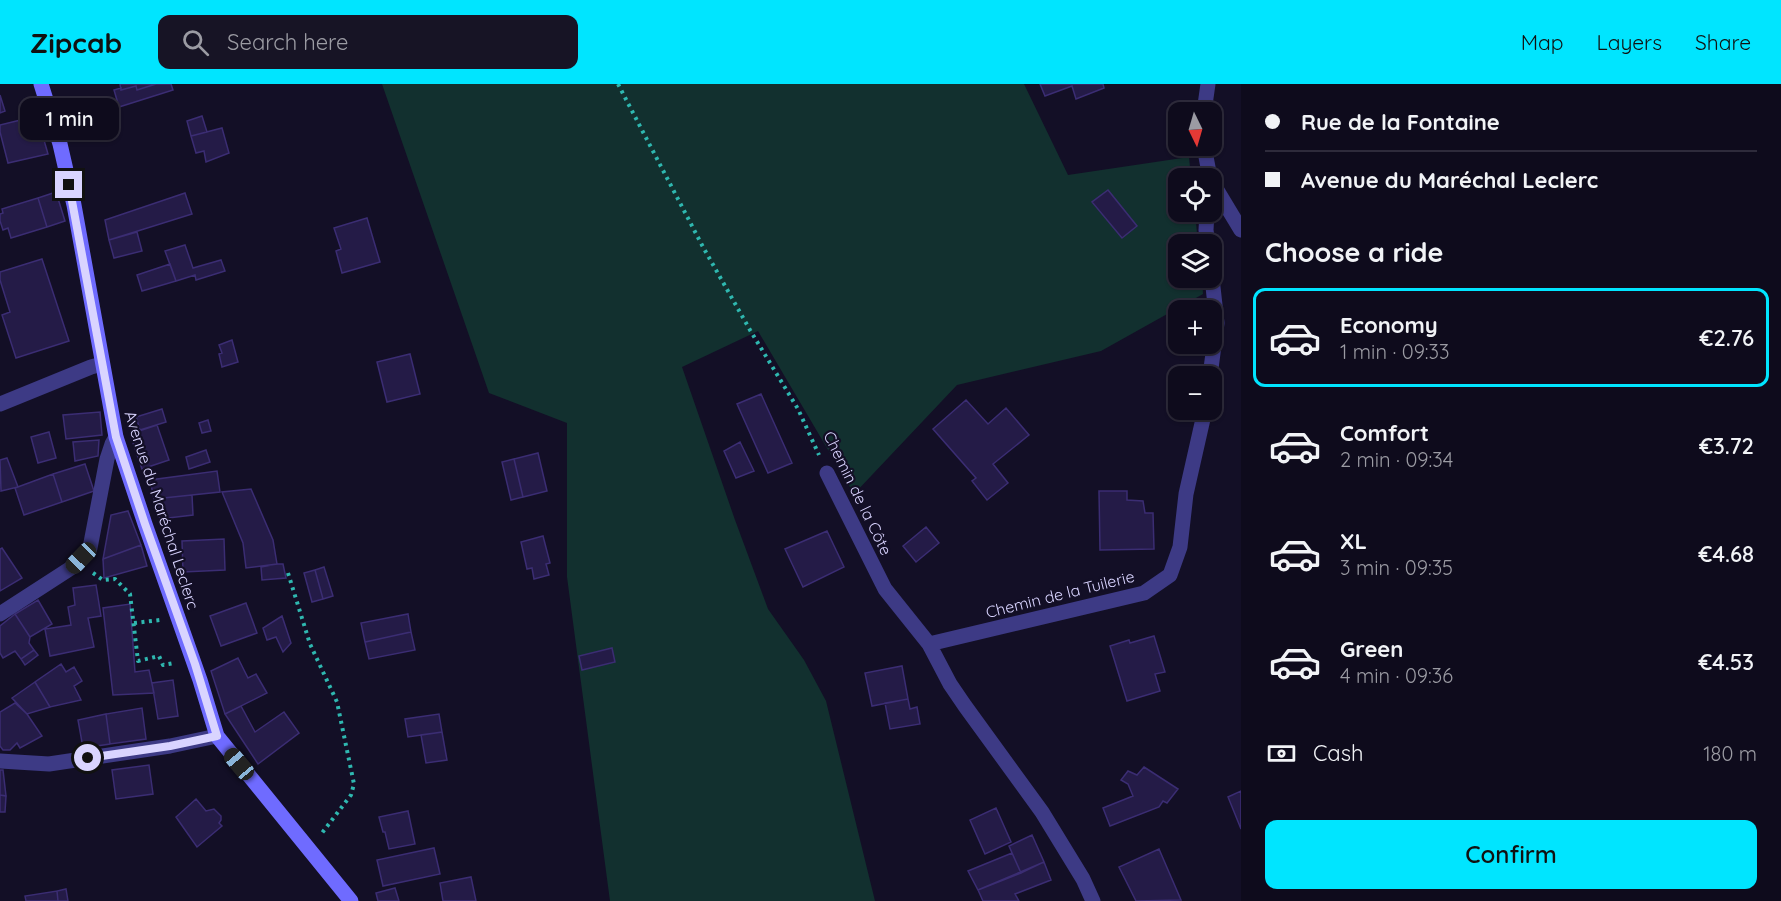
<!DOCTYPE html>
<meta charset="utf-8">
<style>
body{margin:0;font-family:Quicksand,sans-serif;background:#171425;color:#f1f3f6;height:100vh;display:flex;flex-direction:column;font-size:22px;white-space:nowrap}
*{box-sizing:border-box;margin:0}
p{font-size:20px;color:#9b9ba3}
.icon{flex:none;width:33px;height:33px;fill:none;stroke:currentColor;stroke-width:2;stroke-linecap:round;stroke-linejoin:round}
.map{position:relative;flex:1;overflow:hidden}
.drawer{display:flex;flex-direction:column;background:#0e0b1c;width:540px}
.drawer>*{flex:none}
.top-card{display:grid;align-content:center;height:132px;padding:0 24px;background:#0e0b1c}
.needle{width:39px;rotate:175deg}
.controls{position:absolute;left:1168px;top:18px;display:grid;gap:12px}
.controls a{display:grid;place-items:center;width:54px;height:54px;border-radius:12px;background:#0e0b1c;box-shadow:0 2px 4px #0004,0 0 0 2px #2e2b3b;font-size:30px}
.end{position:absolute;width:27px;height:27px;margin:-14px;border:8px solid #d9d4ff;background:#111;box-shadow:0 0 0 3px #111}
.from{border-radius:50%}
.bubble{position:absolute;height:42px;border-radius:12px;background:#0e0b1c;box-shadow:0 2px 4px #0004,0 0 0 2px #2e2b3b;font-size:20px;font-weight:600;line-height:42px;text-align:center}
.car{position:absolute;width:18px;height:36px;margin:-18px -9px;border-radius:8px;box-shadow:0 0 4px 2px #0007;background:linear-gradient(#222 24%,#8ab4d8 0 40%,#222 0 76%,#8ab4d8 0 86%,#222 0)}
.top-card b{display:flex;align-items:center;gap:21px;height:57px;font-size:22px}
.top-card b+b{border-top:2px solid #2e2b3b}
.top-card i{width:15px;height:15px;background:#f1f3f6}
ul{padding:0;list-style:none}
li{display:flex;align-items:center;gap:18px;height:99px;margin:0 12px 9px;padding:0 12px;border:3px solid transparent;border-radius:12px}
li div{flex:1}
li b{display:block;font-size:22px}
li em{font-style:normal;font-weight:600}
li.active{border-color:#00e5ff}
li>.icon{width:54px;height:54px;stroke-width:1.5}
h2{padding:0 24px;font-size:27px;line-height:72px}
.pay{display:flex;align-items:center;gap:15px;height:66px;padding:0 24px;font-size:22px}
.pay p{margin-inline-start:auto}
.cta{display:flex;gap:12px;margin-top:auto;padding:12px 24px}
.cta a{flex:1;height:69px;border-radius:12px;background:#00e5ff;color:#111;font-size:24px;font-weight:600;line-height:69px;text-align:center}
header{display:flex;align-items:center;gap:36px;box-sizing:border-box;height:84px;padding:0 30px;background:#00e5ff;color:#111}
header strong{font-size:28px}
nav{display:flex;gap:33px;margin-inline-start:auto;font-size:21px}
.search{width:420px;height:54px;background:#171425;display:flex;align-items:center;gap:15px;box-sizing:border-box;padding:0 21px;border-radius:12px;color:#9b9ba3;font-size:22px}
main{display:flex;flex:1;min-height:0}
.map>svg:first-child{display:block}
.green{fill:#12302f}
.building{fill:#241b47;stroke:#3b2d73;stroke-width:1.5}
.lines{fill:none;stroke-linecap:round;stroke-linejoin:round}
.path{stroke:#2fb8b0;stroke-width:4;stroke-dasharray:3 4.5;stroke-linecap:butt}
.street{stroke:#3d3a85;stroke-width:15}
.secondary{stroke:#6f6bff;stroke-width:15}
.route{stroke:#d9d4ff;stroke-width:8}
.labels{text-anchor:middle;stroke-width:4.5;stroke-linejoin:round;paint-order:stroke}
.street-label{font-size:16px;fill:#d9d4ff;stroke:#130f26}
</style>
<header>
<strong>Zipcab</strong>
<div class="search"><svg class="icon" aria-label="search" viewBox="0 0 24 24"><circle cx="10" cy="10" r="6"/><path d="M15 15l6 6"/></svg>Search here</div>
<nav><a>Map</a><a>Layers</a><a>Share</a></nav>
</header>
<main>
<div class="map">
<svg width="1241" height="817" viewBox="0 0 1241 817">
<rect width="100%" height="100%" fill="#130f26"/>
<path class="green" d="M382,0H1024L1068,91L1189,73L1191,94H1179V128H1195L1198,160H1179V194H1202L1203,210L1101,267L957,301L854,410L758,247L682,283L735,436L768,525L804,576L826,617L875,817H610L567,493V339L489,309Z"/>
<path class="building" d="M120,0H156L137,6L136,2L121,6Z
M156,0H171L173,6L119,23L114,6L121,4V6L136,2L137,6Z
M1040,0H1103L1104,4L1076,15L1072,2L1045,12Z
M0,11L5,27L0,29Z
M37,32L48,70L8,79L0,48V41Z
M202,32L207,48L191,52L187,37Z
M222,44L229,69L206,78L204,67L196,69L191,52Z
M1108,106L1137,142L1122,154L1092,118Z
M56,108L65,137L47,143L38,114Z
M185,109L192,130L109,156L105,136Z
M38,114L47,143L11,154L8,144L3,146L0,137V130L3,129L2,125Z
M367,134L380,178L342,189L336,167L341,165L334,144Z
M137,148L142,167L114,174L109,156Z
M185,161L193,184L221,176L225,187L196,196L195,191L176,197L165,167Z
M42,175L69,257L16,274L2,231L10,228L0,196V188Z
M170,180L176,197L142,207L137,191Z
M232,256L238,278L222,283L219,270L222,269L219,261Z
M410,270L420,310L387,318L377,278Z
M761,310L792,379L768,389L737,320Z
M966,316L988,340L1006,324L1029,351L993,380L1008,399L987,416L972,397L976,394L933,345Z
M162,325L166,338L140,346L136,333Z
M100,328L102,351L66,355L63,331Z
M208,336L211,347L202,349L199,339Z
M157,341L169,376L142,385L130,350Z
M49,348L56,374L38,379L31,353Z
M99,356L98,372L75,377L73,358Z
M740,358L754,387L736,394L724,367Z
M206,366L210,378L189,385L186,373Z
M538,369L547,407L523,413L514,375Z
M7,374L18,403L1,407L0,376Z
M514,375L523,413L511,416L502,378Z
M85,380L94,407L62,418L53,390Z
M217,387L220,408L154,415L150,396Z
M53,390L62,418L24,431L15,404Z
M251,405L273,456L277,480L246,484L243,459L222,408Z
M1099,407H1127V416L1143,417L1145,429H1153L1154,465L1100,466Z
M192,411L193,431L160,435L154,415Z
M128,427L141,461L103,475L111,431Z
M926,443L939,459L916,478L903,462Z
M827,447L844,483L803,503L785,465Z
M543,452L550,479L546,480L549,491L534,495L532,484L527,485L521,458Z
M224,455L225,486L183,488L182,457Z
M141,461L147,482L104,494L103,475Z
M2,464L22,494L0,507V465Z
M277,480H283L286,494L262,496L261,483Z
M324,483L333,512L323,515L315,486Z
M315,486L323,515L312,518L304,489Z
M96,501L101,532L88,534L94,563L50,572L45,545L71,541L68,523L75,521L73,504Z
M38,516L52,540L30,553L15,530Z
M246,519L257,549L221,562L210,532Z
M130,520L135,588L149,586L154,609L113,611L103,524Z
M15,530L30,553L29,559L34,566L21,575L15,567L3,574L0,569V542Z
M408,530L411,548L365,558L361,539Z
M282,532L291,559L283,568L276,553L267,556L263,544Z
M411,548L415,566L369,575L365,558Z
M1154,552L1165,588L1155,590L1160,607L1127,617L1110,562L1129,556L1130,559Z
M612,564L615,578L582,586L579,572Z
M34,566L38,571L25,581L21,575Z
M238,574L248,594L256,590L267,609L225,630L211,587Z
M61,580L66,588L74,583L82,597L74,602L81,616L50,623L35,598Z
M902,582L908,615L872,622L865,589Z
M173,596L178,632L158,635L152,599Z
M35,598L50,623L27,630L12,614Z
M908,615L910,625L917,623L920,640L890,645L885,619Z
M15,619L27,630L42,652L20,664L17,659L10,666H3L0,662V628Z
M241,622L255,648L284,628L299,649L258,680L225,630Z
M142,624L146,655L110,660L106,630Z
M106,630L110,660L83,664L78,636Z
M439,630L442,648L408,653L405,635Z
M442,648L447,676L426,679L421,651Z
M149,681L153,710L116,715L112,686Z
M1144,683L1178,705L1167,719L1163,717L1159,723L1110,742L1103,724L1133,712L1128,700L1121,696L1128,687L1137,691Z
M0,686H3L6,712L0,711Z
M1241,707V745L1228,713Z
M0,711L6,712L5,728H0Z
M196,715L206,727L214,725L221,732V736L219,739L222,742L197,763L176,733Z
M996,724L1011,758L985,770L970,736Z
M408,727L415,760L389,765L385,748H383L379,733Z
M1032,751L1044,778L1021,789L1009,762Z
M434,764L440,790L383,802L377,776Z
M1159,765L1181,816L1136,817L1119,783Z
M1012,769L1021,789L978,806L968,787Z
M1044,778L1051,796L1015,810L1019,817H983L978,806Z
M471,793L476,817H443L440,799Z
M395,804L399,817H378L376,809Z
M66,805L68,817H58L57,807Z
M57,807L58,817H26L25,812Z"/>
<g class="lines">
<path class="path" d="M618,0L703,163L750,246L798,325L819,371
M93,489L103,496L115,495L130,510L138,577L159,572L163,581L174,579
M288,489L310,560L337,618L354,700L351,711L322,749
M134,539L160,536"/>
<path class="street" d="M1204,28L1208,0
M1204,62L1210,94
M1212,98L1241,146
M1207,128L1206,146L1208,160
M1210,292L1217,239L1212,194
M0,320L91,283L102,280
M827,389L885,505L929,560L950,600L965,622L1042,728L1083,795L1093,817
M0,530L71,484L90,464L107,375L112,360L116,353
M929,560L1144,509L1170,491L1180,463L1186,410L1205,326
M0,677L49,680L170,662L217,652"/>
<path class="secondary" d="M41,0L60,60L74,121L116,353L145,440L200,596L217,652L351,817"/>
</g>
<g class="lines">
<path class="route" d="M69,101L116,353L145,440L195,580L217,652L170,662L88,674"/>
</g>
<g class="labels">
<g class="street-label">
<text transform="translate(858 409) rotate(64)" y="6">Chemin de la Côte</text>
<text transform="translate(162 426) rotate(72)" y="6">Avenue du Maréchal Leclerc</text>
<text transform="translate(1060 510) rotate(-14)" y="6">Chemin de la Tuilerie</text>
</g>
</g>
</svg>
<div class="controls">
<a><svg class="needle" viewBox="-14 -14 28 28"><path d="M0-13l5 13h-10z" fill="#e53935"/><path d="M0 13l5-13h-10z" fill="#9b9ba3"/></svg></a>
<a><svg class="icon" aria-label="locate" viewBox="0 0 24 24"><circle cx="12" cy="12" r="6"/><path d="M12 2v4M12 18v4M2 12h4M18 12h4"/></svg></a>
<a><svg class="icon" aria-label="layers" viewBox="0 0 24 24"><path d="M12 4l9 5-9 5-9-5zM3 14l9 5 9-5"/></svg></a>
<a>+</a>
<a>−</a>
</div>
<i class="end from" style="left:88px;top:674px"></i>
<i class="end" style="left:69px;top:101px"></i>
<div class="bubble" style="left:20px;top:14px;width:99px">1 min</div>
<i class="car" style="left:81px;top:474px;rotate:224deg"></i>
<i class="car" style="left:239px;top:680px;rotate:320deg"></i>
</div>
<section class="drawer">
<div class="top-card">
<b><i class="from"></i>Rue de la Fontaine</b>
<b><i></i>Avenue du Maréchal Leclerc</b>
</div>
<h2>Choose a ride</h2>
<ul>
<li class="active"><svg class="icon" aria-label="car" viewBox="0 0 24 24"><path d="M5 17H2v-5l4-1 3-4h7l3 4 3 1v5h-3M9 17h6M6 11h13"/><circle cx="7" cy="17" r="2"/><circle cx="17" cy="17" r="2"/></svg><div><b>Economy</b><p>1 min · 09:33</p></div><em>€2.76</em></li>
<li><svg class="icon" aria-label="car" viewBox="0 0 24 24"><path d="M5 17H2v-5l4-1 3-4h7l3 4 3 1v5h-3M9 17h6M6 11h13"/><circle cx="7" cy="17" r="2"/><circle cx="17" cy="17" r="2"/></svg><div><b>Comfort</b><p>2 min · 09:34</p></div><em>€3.72</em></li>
<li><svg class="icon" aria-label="car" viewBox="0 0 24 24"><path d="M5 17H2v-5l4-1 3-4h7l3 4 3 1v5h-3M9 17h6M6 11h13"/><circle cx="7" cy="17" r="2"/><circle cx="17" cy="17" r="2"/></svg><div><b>XL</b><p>3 min · 09:35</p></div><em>€4.68</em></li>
<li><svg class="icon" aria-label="car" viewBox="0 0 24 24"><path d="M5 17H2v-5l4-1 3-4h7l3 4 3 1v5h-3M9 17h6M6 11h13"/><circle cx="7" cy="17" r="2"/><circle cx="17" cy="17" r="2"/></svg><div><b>Green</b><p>4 min · 09:36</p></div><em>€4.53</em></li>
</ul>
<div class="pay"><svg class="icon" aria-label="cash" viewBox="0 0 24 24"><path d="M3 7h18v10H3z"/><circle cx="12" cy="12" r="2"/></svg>Cash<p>180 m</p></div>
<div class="cta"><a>Confirm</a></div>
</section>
</main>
